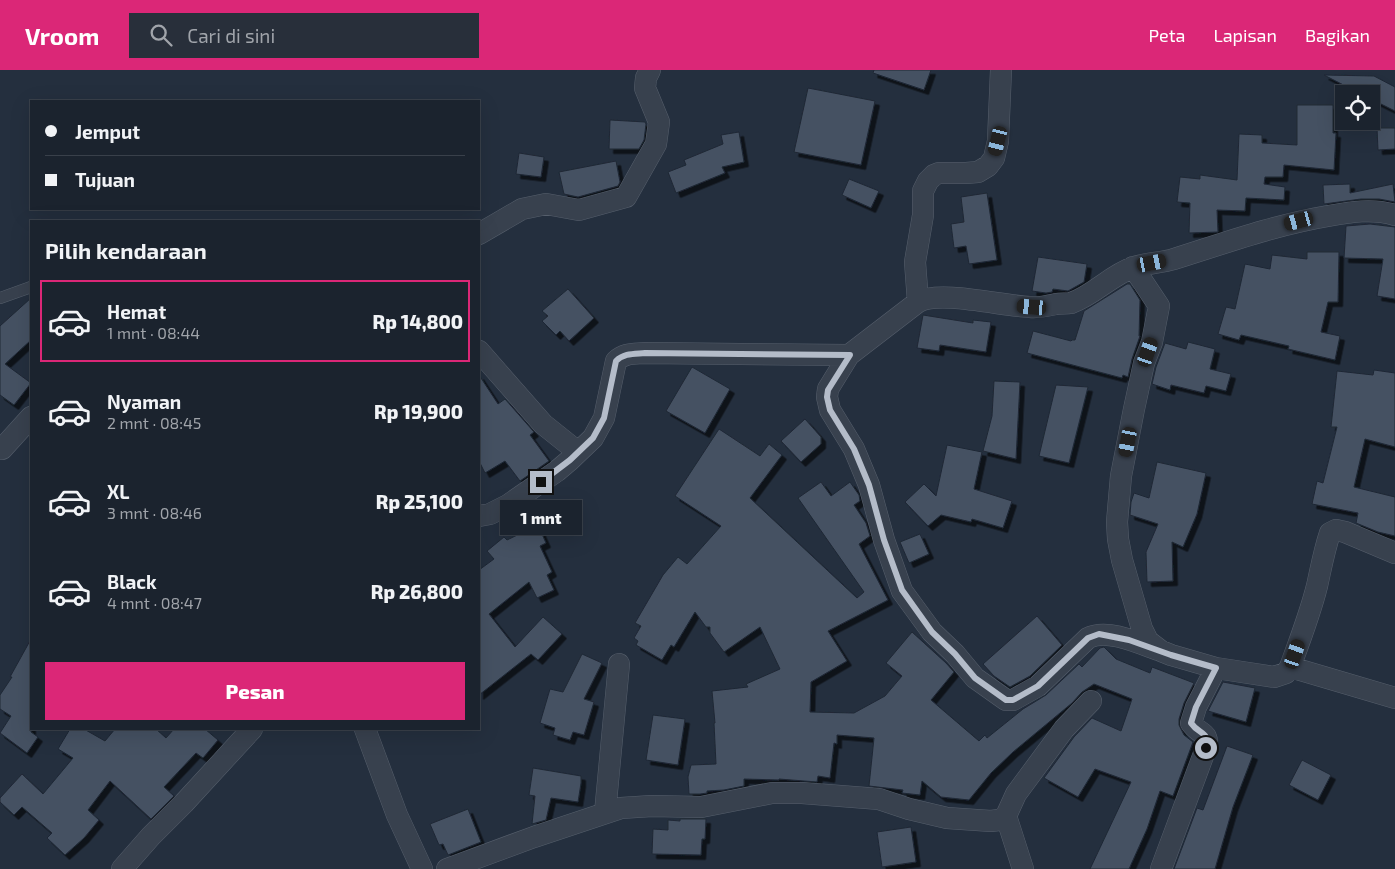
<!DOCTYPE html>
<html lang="id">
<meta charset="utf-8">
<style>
body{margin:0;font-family:"Exo 2",sans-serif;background:#282f3a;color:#f1f3f6;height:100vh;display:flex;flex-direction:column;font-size:19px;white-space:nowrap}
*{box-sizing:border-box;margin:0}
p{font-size:16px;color:#a0a4aa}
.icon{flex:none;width:28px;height:28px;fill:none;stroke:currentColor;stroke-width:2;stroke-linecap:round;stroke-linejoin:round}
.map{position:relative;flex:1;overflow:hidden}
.sheet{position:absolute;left:30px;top:150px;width:450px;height:510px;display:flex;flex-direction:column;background:#1b232e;border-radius:0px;box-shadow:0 5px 20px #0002,0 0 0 1px #39404a}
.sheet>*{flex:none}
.top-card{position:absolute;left:30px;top:30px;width:450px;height:110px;border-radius:0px;box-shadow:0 5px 20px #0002,0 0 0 1px #39404a;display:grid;align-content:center;height:110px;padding:0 15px;background:#1b232e}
.controls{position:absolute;left:1335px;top:15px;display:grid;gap:10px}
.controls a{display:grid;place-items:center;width:45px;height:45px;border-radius:0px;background:#1b232e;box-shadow:0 5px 20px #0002,0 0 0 1px #39404a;font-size:25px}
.end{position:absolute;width:22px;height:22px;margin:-11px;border:6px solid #b4bcc9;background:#111;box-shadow:0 0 0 2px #111}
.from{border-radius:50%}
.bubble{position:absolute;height:35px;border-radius:0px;background:#1b232e;box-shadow:0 5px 20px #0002,0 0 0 1px #39404a;font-size:16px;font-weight:800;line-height:35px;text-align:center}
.car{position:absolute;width:15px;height:30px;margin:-15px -8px;border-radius:6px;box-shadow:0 0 4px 1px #0007;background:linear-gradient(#222 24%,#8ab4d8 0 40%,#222 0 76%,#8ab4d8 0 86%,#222 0)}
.top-card b{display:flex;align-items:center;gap:18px;height:48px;font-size:19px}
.top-card b+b{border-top:1px solid #39404a}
.top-card i{width:12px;height:12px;background:#f1f3f6}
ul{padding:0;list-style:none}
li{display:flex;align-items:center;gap:15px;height:82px;margin:0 10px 8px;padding:0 5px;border:2px solid transparent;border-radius:0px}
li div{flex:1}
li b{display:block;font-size:19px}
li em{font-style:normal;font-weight:800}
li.active{border-color:#db2777}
li>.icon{width:45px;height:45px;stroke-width:1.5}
h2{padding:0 15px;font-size:22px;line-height:60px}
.button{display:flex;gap:10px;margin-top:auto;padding:10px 15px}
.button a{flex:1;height:58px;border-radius:0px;background:#db2777;color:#fff;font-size:20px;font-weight:800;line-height:58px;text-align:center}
header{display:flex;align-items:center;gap:30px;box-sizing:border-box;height:70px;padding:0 25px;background:#db2777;color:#fff}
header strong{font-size:24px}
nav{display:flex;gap:28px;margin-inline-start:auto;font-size:18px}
.search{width:350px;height:45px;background:#282f3a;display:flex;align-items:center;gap:12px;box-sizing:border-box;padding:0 18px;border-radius:0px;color:#a0a4aa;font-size:19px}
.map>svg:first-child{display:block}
.building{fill:#455162;stroke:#1f2835;filter:url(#shadow)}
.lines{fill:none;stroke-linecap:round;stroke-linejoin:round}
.service-casing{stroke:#565f6c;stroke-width:12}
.minor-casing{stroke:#565f6c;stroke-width:22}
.service{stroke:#38414e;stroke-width:11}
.minor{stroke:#38414e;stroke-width:21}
.route{stroke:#b4bcc9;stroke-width:6}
</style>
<header>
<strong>Vroom</strong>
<div class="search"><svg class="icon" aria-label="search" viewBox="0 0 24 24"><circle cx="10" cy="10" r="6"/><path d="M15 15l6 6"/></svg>Cari di sini</div>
<nav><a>Peta</a><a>Lapisan</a><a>Bagikan</a></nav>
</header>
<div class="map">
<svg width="1395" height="799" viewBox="0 0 1395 799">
<defs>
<filter id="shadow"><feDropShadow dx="4.5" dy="4.5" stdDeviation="0" flood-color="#0009"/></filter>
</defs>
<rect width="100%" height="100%" fill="#242f3e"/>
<path class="building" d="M874,0H931L924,20L873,3Z
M1324,5L1374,6L1395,17V41L1371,29V24H1361Z
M808,18L875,31L861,95L794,82Z
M1297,35H1333V63H1336L1334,100L1284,95L1283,107H1265L1264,114L1285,117L1284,130L1246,128L1245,141L1217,140L1218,162L1189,163L1190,133L1177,132L1180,107L1200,109V105L1237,110L1239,64L1262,65V73L1297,75Z
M610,50L645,52L646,54L644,70L639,79H609Z
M1377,58H1395V79L1378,80Z
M739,62L744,92L722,97L725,103L676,123L668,102L686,95L684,90L723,74L721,65Z
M519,83L544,87L541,107L516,104Z
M616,91L620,112L618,116L578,127L564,124L559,102Z
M849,109L879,121L871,138L842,125Z
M1350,114V123L1393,114L1395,132L1379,129H1361L1324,134L1323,115Z
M987,123L997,190L969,194L966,176L954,178L951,154L964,152L961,127Z
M1370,154L1395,157V229L1377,226L1383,189L1344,188L1346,156Z
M1307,182H1339L1338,232H1328L1321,262L1340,266L1335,290L1288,279L1289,276L1241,265L1239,270L1218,264L1226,237L1235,239L1245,194L1270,199L1272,185L1307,189Z
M1038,187L1087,194L1084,212L1068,221L1053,219L1052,222L1046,223L1032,221Z
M1127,214H1130L1140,230L1139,266H1140L1132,289L1128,307L1123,305L1122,308L1027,283L1033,261L1071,271L1072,270H1075L1084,241Z
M568,219L594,248L569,271L560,261L556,265L542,251L548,246L542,241Z
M31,228V270L5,294L31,313L14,335L0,325V256Z
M923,245L973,253V250L991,252L986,282L940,275L939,281L917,278Z
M1188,272L1215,279L1210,299L1231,304L1226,321L1206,316L1204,323L1171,315L1170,320L1152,314L1156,297L1165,273L1186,279Z
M692,297L730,319L705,363L666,341Z
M1374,300L1395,303V377L1365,369L1354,417L1395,427V466L1378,462L1356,453L1358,443L1312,434L1317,411L1323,413L1337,357H1331L1337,301L1373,305Z
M479,305L498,334L505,329L534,362L530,365L549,391L520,411L505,391L485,403L479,391Z
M994,311L1020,312L1016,389L983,381L992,346Z
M1056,315L1088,317L1069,393L1039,386Z
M805,349L821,367V374L801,392L781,371Z
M719,359L760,386L769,374L782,385L750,428L857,528L864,522L798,428L821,412L831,426L850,412L859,425L860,431L854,435L866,453L870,466L859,474L888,530L828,561L847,591L811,612L810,642L854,643L885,626L902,606L886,593L912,562L946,593L954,602L931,630L979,671L985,665L987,668L1023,639L1046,625L1079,594L1082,597L1100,578L1104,577L1116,589L1150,603L1152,597L1194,613L1184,633L1179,649V655L1184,665L1193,672L1173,726L1160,721L1147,759L1129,799H1090L1131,712L1095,699L1078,727L1044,708L1074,667L1092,648L1121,661L1132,629L1094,614L1082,622L1072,633L1013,682L991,703L969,730L941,727L922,711L920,725L902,723L903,720L869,716L874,668L837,665V674L834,673L830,708L818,706L817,712L779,709V710L744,709V716L724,720L707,721V723L700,724H689L688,707L691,695L716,694L714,653H715L712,621L748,617L746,614L780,599L760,557L724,582L710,563V557H706L695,542L674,577L671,575L662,590L636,575L638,571L634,568L641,556L635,553L663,505L678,487L687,494L721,456L675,426Z
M947,375L982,382L974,419L1012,431L1003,458L972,449L971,452L941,445L928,456L905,432L924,414L936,426Z
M1157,392L1206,403L1197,444L1183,477L1172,472L1173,511L1147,512L1146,482L1158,454L1130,445L1131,432L1134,423L1149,428Z
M538,455L546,473L540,476L552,502L547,505L554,520L537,528L529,512L489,544L515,577L543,547L562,564L538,590L531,584L479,625V500L494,489L487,481L504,467L507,470Z
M920,464L929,484L909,493L900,472Z
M1037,546L1062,575L1030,606L1010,617L994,606L983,594Z
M31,569V662L38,667L27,683L0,663L11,646L0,639V625L12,607H10Z
M582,584L602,593L584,629L594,632L584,665L573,662L570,670L553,665L555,658L540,653L550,619L563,622Z
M1223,612L1255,618L1246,652L1208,641Z
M653,645L685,649L678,695L646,690Z
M70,659H84L105,671L115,659H156L166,668L174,659H205L218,670L203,688L196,683L164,717L174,726L151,749L110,711L88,740L99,750L84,768L65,785L47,768L52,763L22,737L14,745L0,732V728L22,704L43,724L73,688L58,679Z
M1227,676L1253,685L1233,737L1215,799H1174L1197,738L1203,740Z
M1302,690L1331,705L1318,730L1289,715Z
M533,698L581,706V713L578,732L551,728L546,750L532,754L535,726L529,725Z
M468,739L481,772L448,785L443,774L439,775L430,754Z
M680,749H706L705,769H702L701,785L652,784L653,759L668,760V750L680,751Z
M911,757L916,792L882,797L877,762Z"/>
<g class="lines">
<defs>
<path id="service" d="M0,228L31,217"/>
<path id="minor" d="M1001,0L998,71L994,88L988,96L978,102L966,103H939L934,105L928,111L923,121V145L915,192L918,232C940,220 1002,236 1030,237C1039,238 1047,236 1056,234C1061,233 1066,234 1071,233C1094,225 1111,205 1134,197C1147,193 1161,193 1174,189C1225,173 1275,155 1328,146C1350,142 1373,138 1395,145
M479,164L522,139L546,134L579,140L626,127L656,74L659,52L645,18L646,8L650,0
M1133,197L1159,236L1152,272L1144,293L1134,339L1121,406L1117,452L1118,469L1122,490L1142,559L1148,571L1161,581L1171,585L1216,598L1274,607L1286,603L1290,597C1300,570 1310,544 1317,516C1321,498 1324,481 1330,463L1336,460L1345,462L1395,483
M918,232L849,285L828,319L827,327L830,340L854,379L869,415L884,470L902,521L932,562L955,584L975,608L1006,630H1013L1038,616L1088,568C1107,558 1139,573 1158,580
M479,281L543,354L578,382
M2,379L31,347
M479,446L490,444L508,435L557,401L570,390L593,368L604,348L616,291C624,283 633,284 645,283L849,285
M1290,597L1395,628
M365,659L397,745L422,799
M605,743L619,594
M1006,746L1023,799
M122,799L151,766L184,733L252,659
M447,799L534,767L621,738L652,736L701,737L772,723H802L879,729L909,739L947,748L991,751L999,750L1006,746L1016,724L1064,659L1091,631
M1161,799L1206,678C1210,661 1199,665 1191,653L1196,637L1216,598"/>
</defs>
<use href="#service" class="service-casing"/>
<use href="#minor" class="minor-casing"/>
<use href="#service" class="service"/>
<use href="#minor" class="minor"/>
</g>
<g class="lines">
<path class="route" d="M541,412L570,390L593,368L604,348L616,291C624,283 634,284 645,283L850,285L828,320L827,327L830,340L854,379L869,415L884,470L902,520L932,562L955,584L975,608L1006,630H1013L1038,616L1088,568L1099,564L1129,570L1171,585L1216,598L1196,637L1191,653C1199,665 1210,661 1206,678"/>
</g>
</svg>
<div class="controls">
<a><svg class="icon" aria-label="locate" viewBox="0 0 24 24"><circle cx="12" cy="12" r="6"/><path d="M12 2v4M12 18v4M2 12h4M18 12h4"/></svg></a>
</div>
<i class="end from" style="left:1206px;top:678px"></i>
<i class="end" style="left:541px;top:412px"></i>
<div class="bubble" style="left:500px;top:430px;width:82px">1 mnt</div>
<i class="car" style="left:998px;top:71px;rotate:194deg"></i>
<i class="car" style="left:1299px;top:151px;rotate:255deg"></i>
<i class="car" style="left:1152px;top:193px;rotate:79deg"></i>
<i class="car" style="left:1032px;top:237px;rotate:275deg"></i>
<i class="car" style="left:1148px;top:282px;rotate:19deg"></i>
<i class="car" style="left:1128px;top:372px;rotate:191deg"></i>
<i class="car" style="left:1295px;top:584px;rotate:19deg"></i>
<div class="top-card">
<b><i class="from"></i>Jemput</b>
<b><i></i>Tujuan</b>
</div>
<section class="sheet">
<h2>Pilih kendaraan</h2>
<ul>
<li class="active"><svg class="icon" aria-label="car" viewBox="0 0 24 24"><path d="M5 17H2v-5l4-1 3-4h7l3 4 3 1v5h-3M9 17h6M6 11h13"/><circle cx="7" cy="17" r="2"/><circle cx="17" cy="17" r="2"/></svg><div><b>Hemat</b><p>1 mnt · 08:44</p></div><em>Rp 14,800</em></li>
<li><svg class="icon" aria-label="car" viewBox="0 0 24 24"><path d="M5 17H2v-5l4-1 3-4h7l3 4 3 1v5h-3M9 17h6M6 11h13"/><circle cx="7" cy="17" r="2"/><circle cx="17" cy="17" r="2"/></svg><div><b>Nyaman</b><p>2 mnt · 08:45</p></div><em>Rp 19,900</em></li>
<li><svg class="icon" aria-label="car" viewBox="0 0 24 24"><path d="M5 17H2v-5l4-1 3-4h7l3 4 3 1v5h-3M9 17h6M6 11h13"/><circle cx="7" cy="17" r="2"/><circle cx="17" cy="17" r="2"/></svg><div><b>XL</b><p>3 mnt · 08:46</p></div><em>Rp 25,100</em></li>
<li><svg class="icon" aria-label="car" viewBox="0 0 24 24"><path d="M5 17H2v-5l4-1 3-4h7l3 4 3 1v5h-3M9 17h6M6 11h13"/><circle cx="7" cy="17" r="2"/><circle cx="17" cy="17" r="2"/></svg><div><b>Black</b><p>4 mnt · 08:47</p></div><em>Rp 26,800</em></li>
</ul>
<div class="button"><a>Pesan</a></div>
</section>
</div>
